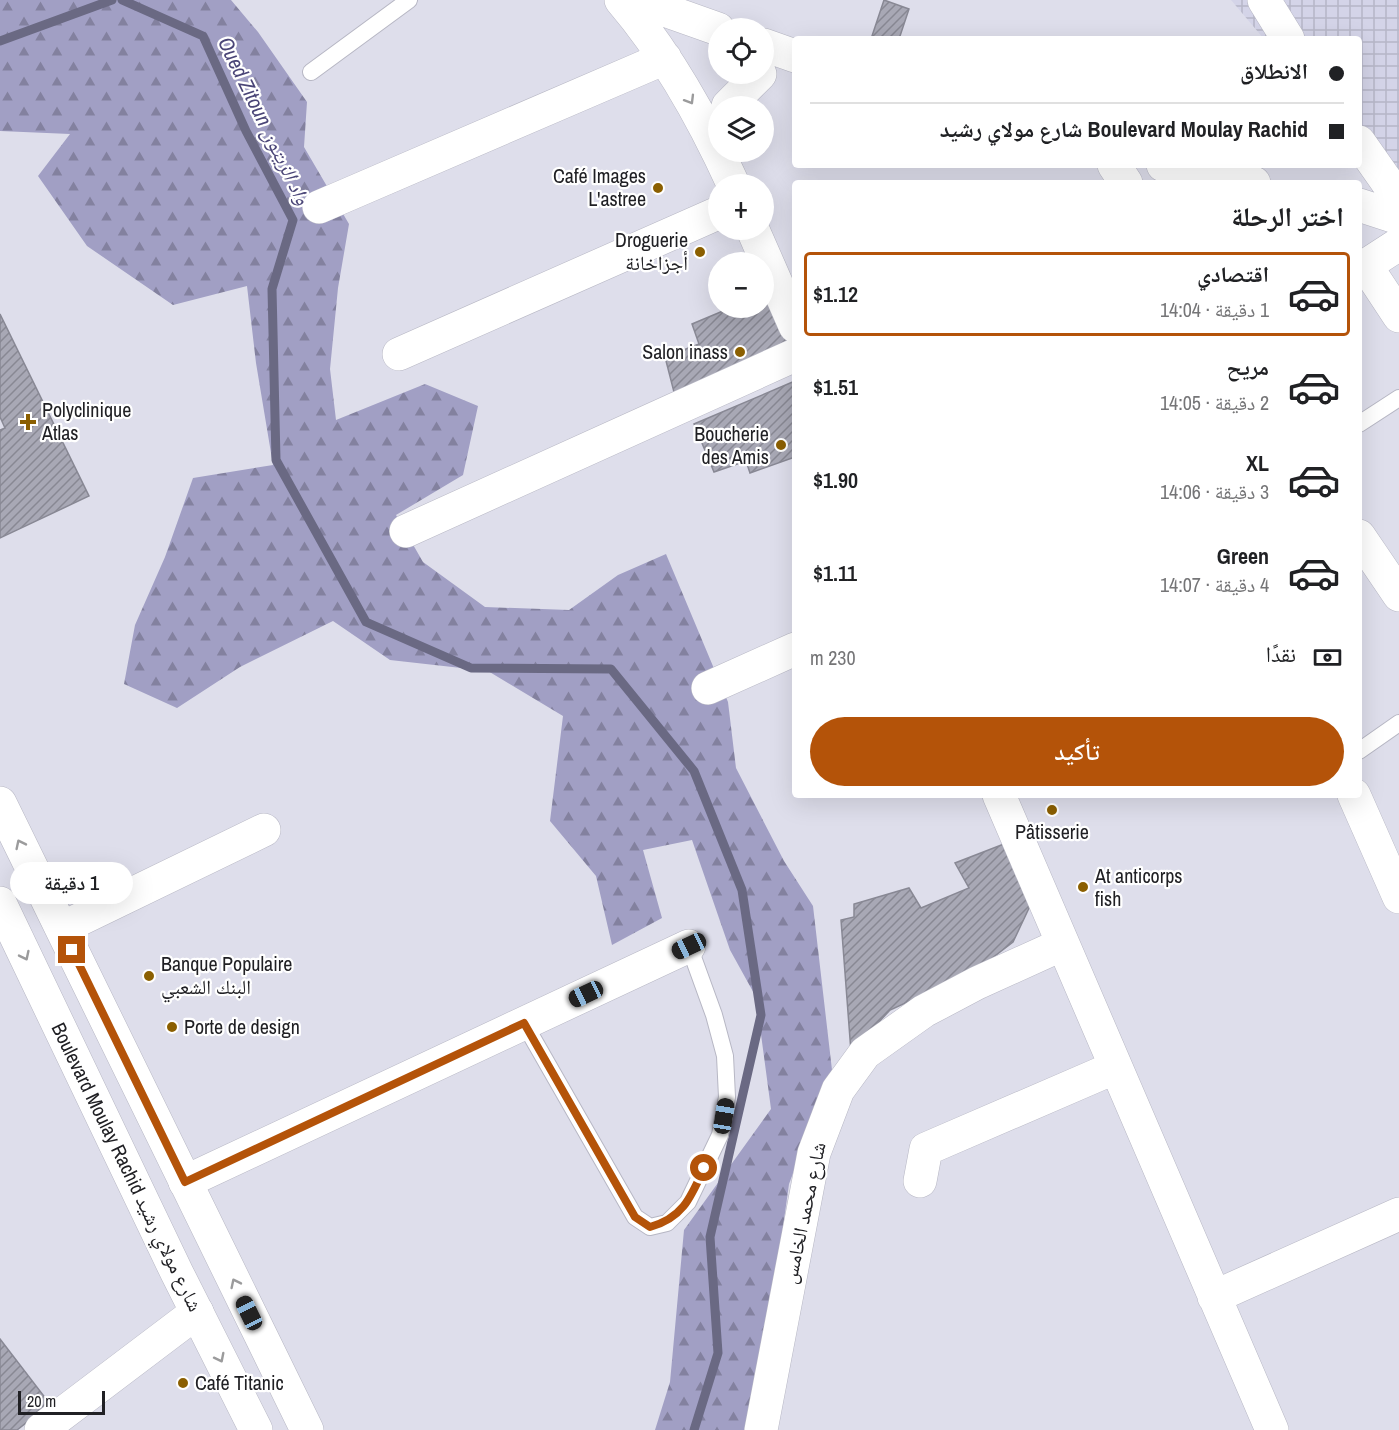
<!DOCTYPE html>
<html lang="ar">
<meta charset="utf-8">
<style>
body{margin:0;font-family:"Archivo Narrow","Noto Naskh Arabic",sans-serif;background:#f2f2f2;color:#202124;direction:rtl;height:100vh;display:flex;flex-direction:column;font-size:22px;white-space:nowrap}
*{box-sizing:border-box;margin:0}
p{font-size:20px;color:#757577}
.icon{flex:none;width:33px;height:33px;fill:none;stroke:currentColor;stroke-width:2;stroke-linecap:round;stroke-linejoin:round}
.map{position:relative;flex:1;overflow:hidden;direction:ltr}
.sheet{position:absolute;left:792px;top:180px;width:570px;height:618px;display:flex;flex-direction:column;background:#fff;border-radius:6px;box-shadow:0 6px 24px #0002;direction:rtl}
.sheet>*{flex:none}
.guide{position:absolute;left:792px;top:36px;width:570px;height:132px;border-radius:6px;box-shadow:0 6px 24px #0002;direction:rtl;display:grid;align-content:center;height:132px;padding:0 18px;background:#fff}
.fabs{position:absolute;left:708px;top:18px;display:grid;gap:12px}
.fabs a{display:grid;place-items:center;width:66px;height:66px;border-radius:50%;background:#fff;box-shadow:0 6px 24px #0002;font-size:30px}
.scale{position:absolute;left:18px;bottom:15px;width:87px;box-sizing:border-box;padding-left:6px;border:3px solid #202024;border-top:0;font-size:16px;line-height:21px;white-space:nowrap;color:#202024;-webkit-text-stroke:4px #fff;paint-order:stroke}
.end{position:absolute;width:27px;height:27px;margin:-14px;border:8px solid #b45309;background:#fff;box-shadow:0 0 0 3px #fff}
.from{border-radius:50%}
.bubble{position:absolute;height:42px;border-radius:21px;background:#fff;box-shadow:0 6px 24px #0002;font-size:20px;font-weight:600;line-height:42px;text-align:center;direction:rtl}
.car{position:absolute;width:18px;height:36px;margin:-18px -9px;border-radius:8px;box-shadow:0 0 4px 2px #0007;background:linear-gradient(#222 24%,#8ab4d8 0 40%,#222 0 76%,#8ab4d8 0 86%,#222 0)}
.guide b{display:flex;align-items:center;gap:21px;height:57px;font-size:22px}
.guide b+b{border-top:2px solid #e0e0e0}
.guide i{width:15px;height:15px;background:#202124}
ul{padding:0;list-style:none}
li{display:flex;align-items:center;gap:18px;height:84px;margin:0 12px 9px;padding:0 6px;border:3px solid transparent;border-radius:6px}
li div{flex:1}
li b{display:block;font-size:22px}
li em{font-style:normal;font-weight:600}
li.current{border-color:#b45309}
li>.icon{width:54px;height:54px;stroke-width:1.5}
h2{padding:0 18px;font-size:27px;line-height:72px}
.pay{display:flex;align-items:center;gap:15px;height:66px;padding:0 18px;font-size:22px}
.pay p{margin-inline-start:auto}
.button{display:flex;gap:12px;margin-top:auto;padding:12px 18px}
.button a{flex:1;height:69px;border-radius:36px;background:#b45309;color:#fff;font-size:24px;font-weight:600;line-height:69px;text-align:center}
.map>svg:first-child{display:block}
.industrial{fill:url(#industrial-grid)}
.forest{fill:url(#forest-firs)}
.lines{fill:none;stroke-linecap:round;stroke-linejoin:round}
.stream{stroke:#6a6983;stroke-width:9}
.building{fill:url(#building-hatch);stroke:#888894;stroke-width:1.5}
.service-casing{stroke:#b7b7c4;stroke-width:18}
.minor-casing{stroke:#b7b7c4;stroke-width:34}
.primary-casing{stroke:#b7b7c4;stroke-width:34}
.service{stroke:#fff;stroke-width:16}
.minor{stroke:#fff;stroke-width:33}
.primary{stroke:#fff;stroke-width:33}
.oneway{stroke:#9b9b9c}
.route{stroke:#b45309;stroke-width:8}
.poi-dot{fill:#8b5f01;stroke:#fff;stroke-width:2}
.labels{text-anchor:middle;stroke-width:4.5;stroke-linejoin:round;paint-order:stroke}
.poi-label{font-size:20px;fill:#202024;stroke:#fff;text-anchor:start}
.street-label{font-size:20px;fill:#202024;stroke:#fff}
.water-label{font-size:21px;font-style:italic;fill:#4a4577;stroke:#fff}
</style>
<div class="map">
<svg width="1399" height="1430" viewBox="0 0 1399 1430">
<defs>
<pattern id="industrial-grid" width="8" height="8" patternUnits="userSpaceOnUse" patternTransform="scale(1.5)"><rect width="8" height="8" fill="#d4d4e8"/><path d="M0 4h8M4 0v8" fill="none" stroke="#b6b6c7"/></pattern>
<pattern id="forest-firs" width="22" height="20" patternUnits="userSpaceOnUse" patternTransform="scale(1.5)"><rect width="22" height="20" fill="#a19fc4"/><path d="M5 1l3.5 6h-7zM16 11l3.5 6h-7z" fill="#83819f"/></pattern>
<pattern id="building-hatch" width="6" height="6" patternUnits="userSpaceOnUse" patternTransform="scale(1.5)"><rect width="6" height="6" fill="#a8a8b5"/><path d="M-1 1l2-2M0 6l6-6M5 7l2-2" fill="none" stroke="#888893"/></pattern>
</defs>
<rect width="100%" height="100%" fill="#dedeeb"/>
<path class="industrial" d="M1231,0H1399V197L1359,150V39H1264Z"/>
<path class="forest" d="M0,0H231L258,32L307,102L304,147L349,224L338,288L330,369L336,420L425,384L478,406L463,475L396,515L423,562L485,607L569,610L618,575L666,554L728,702L736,768L784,861L813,906L832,1070L789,1184L768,1335L749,1430H655L670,1382L684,1230L771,1109L756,997L730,950L692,840L643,850L662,918L612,945L596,876L550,821L563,716L488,671L390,660L333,621L240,667L177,708L124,684L135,625L165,557L193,478L273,465L256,363L247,286L173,305L87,246L38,176L70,134L0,131Z"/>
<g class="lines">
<path class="stream" d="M122,0L203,36L246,131L293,220L272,289L276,460L366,622L471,668L611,669L694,771L742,890L761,1015L710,1237L718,1353L694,1430
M0,41L112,0"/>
</g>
<path class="building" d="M884,0L909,9L899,39H871Z
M764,294L795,337L675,396L665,357L699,344L692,324L730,308H764Z
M0,314L89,496L0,538V430L5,428L0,417Z
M795,381V457L750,473L746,461L714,472L694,424Z
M1009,842L1030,906L1013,942L975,971L890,1010L851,1052L841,920L854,917V904L909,888L921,908L969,888L955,863Z
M0,1339L50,1404L17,1430H0Z"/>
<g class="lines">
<defs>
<path id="service" d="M311,72L409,0
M1359,424L1399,398
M1359,751L1399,723
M524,1023L635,1217L650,1227L667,1223L688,1202L720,1135L727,1097L725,1056L714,1015L689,946"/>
<path id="minor" d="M621,0C668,55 703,118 733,184
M636,0L718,29
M1264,0L1288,39
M764,45L795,56
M728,106L760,74
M1359,142L1399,199
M1114,165L1126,183
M1163,165L1254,183
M1359,205L1399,218
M319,207L665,58
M753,230L795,326
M1366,266L1399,316
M1359,270L1399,244
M399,354L718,213
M406,531L795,355
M1359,536L1399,595
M708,688L795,649
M999,795L1272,1430
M1354,795L1399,897
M62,928L264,830
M920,1181L926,1149L1116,1067
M185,1182L689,946
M1214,1297L1399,1214
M41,1430L197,1312
M761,1430L814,1153L838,1090L865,1053L924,1011L977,983L1063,944"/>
<path id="primary" d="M0,803L307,1430
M0,903L177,1273L256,1430"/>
</defs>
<use href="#service" class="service-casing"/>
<use href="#minor" class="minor-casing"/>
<use href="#primary" class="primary-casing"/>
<use href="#service" class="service"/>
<use href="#minor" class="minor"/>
<use href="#primary" class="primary"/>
</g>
<defs><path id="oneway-chevron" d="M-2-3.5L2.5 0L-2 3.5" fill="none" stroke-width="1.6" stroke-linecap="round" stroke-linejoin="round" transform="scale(1.5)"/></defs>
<g class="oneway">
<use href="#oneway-chevron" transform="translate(690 100) rotate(59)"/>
<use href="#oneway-chevron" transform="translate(20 844) rotate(-116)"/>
<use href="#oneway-chevron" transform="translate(25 956) rotate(64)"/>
<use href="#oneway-chevron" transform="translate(235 1283) rotate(-116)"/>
<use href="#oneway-chevron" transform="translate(220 1358) rotate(63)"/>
</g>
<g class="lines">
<path class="route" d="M72,950L185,1182L524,1023L635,1217L650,1227C683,1218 691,1197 704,1168"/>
</g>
<g class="poi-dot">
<circle cx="658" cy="188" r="6"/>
<circle cx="700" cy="252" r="6"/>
<circle cx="740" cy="352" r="6"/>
<path d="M25 413h6v6h6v6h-6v6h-6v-6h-6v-6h6z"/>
<circle cx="781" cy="445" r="6"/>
<circle cx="1052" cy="810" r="6"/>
<circle cx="1083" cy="887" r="6"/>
<circle cx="149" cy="976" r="6"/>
<circle cx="172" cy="1027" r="6"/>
<circle cx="183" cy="1383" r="6"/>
</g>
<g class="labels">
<g class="poi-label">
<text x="646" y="183" text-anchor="end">Café Images<tspan x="646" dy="23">L'astree</tspan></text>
<text x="688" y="247" text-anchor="end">Droguerie<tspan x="688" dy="23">أجزاخانة</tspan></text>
<text x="728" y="359" text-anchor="end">Salon inass</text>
<text x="42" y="417">Polyclinique<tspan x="42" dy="23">Atlas</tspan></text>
<text x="769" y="441" text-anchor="end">Boucherie<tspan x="769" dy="23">des Amis</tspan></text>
<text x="1052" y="839" text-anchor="middle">Pâtisserie</text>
<text x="1095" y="883">At anticorps<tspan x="1095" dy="23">fish</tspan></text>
<text x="161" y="971">Banque Populaire<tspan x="161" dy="23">البنك الشعبي</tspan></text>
<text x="184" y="1034">Porte de design</text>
<text x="195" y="1390">Café Titanic</text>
</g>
<g class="street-label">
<text transform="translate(127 1167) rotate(64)" y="7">Boulevard Moulay Rachid شارع مولاي رشيد</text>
<text transform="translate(804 1213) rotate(-78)" y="7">شارع محمد الخامس</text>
</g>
<g class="water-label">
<text transform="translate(264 121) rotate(64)" y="7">Oued Zitoun واد الزيتون</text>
</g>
</g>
</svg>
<div class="fabs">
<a><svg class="icon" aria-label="locate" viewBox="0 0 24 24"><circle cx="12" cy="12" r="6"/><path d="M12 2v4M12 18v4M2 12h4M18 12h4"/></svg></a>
<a><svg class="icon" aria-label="layers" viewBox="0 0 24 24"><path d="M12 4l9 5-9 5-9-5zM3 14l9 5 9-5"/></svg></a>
<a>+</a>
<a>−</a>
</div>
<div class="scale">20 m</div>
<i class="end from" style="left:704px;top:1168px"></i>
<i class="end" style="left:72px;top:950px"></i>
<div class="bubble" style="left:10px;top:862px;width:123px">1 دقيقة</div>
<i class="car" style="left:689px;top:946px;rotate:245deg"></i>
<i class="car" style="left:586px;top:994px;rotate:245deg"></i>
<i class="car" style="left:724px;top:1116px;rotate:9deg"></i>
<i class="car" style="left:249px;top:1313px;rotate:334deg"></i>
<div class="guide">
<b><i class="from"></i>الانطلاق</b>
<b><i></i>Boulevard Moulay Rachid شارع مولاي رشيد</b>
</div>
<section class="sheet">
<h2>اختر الرحلة</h2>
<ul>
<li class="current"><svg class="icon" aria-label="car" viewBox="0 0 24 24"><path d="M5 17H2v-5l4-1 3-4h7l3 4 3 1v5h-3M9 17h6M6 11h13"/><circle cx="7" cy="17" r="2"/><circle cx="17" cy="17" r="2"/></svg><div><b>اقتصادي</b><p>1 دقيقة · 14:04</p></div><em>$1.12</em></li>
<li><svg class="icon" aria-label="car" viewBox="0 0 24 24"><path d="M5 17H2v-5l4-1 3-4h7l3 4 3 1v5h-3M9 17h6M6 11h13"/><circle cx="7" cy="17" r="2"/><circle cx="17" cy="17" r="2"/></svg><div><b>مريح</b><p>2 دقيقة · 14:05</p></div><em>$1.51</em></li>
<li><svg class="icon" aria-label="car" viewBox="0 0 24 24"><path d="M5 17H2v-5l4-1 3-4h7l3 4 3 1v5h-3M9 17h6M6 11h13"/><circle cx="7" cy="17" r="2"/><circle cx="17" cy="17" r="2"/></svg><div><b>XL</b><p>3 دقيقة · 14:06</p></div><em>$1.90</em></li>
<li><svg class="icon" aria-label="car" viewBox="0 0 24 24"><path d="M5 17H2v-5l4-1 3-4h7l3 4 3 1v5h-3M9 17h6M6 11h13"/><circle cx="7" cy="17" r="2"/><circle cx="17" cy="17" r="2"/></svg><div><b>Green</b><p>4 دقيقة · 14:07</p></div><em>$1.11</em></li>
</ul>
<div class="pay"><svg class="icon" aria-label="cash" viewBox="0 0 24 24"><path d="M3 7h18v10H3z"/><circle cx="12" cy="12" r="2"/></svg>نقدًا<p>230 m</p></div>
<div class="button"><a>تأكيد</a></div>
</section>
</div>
